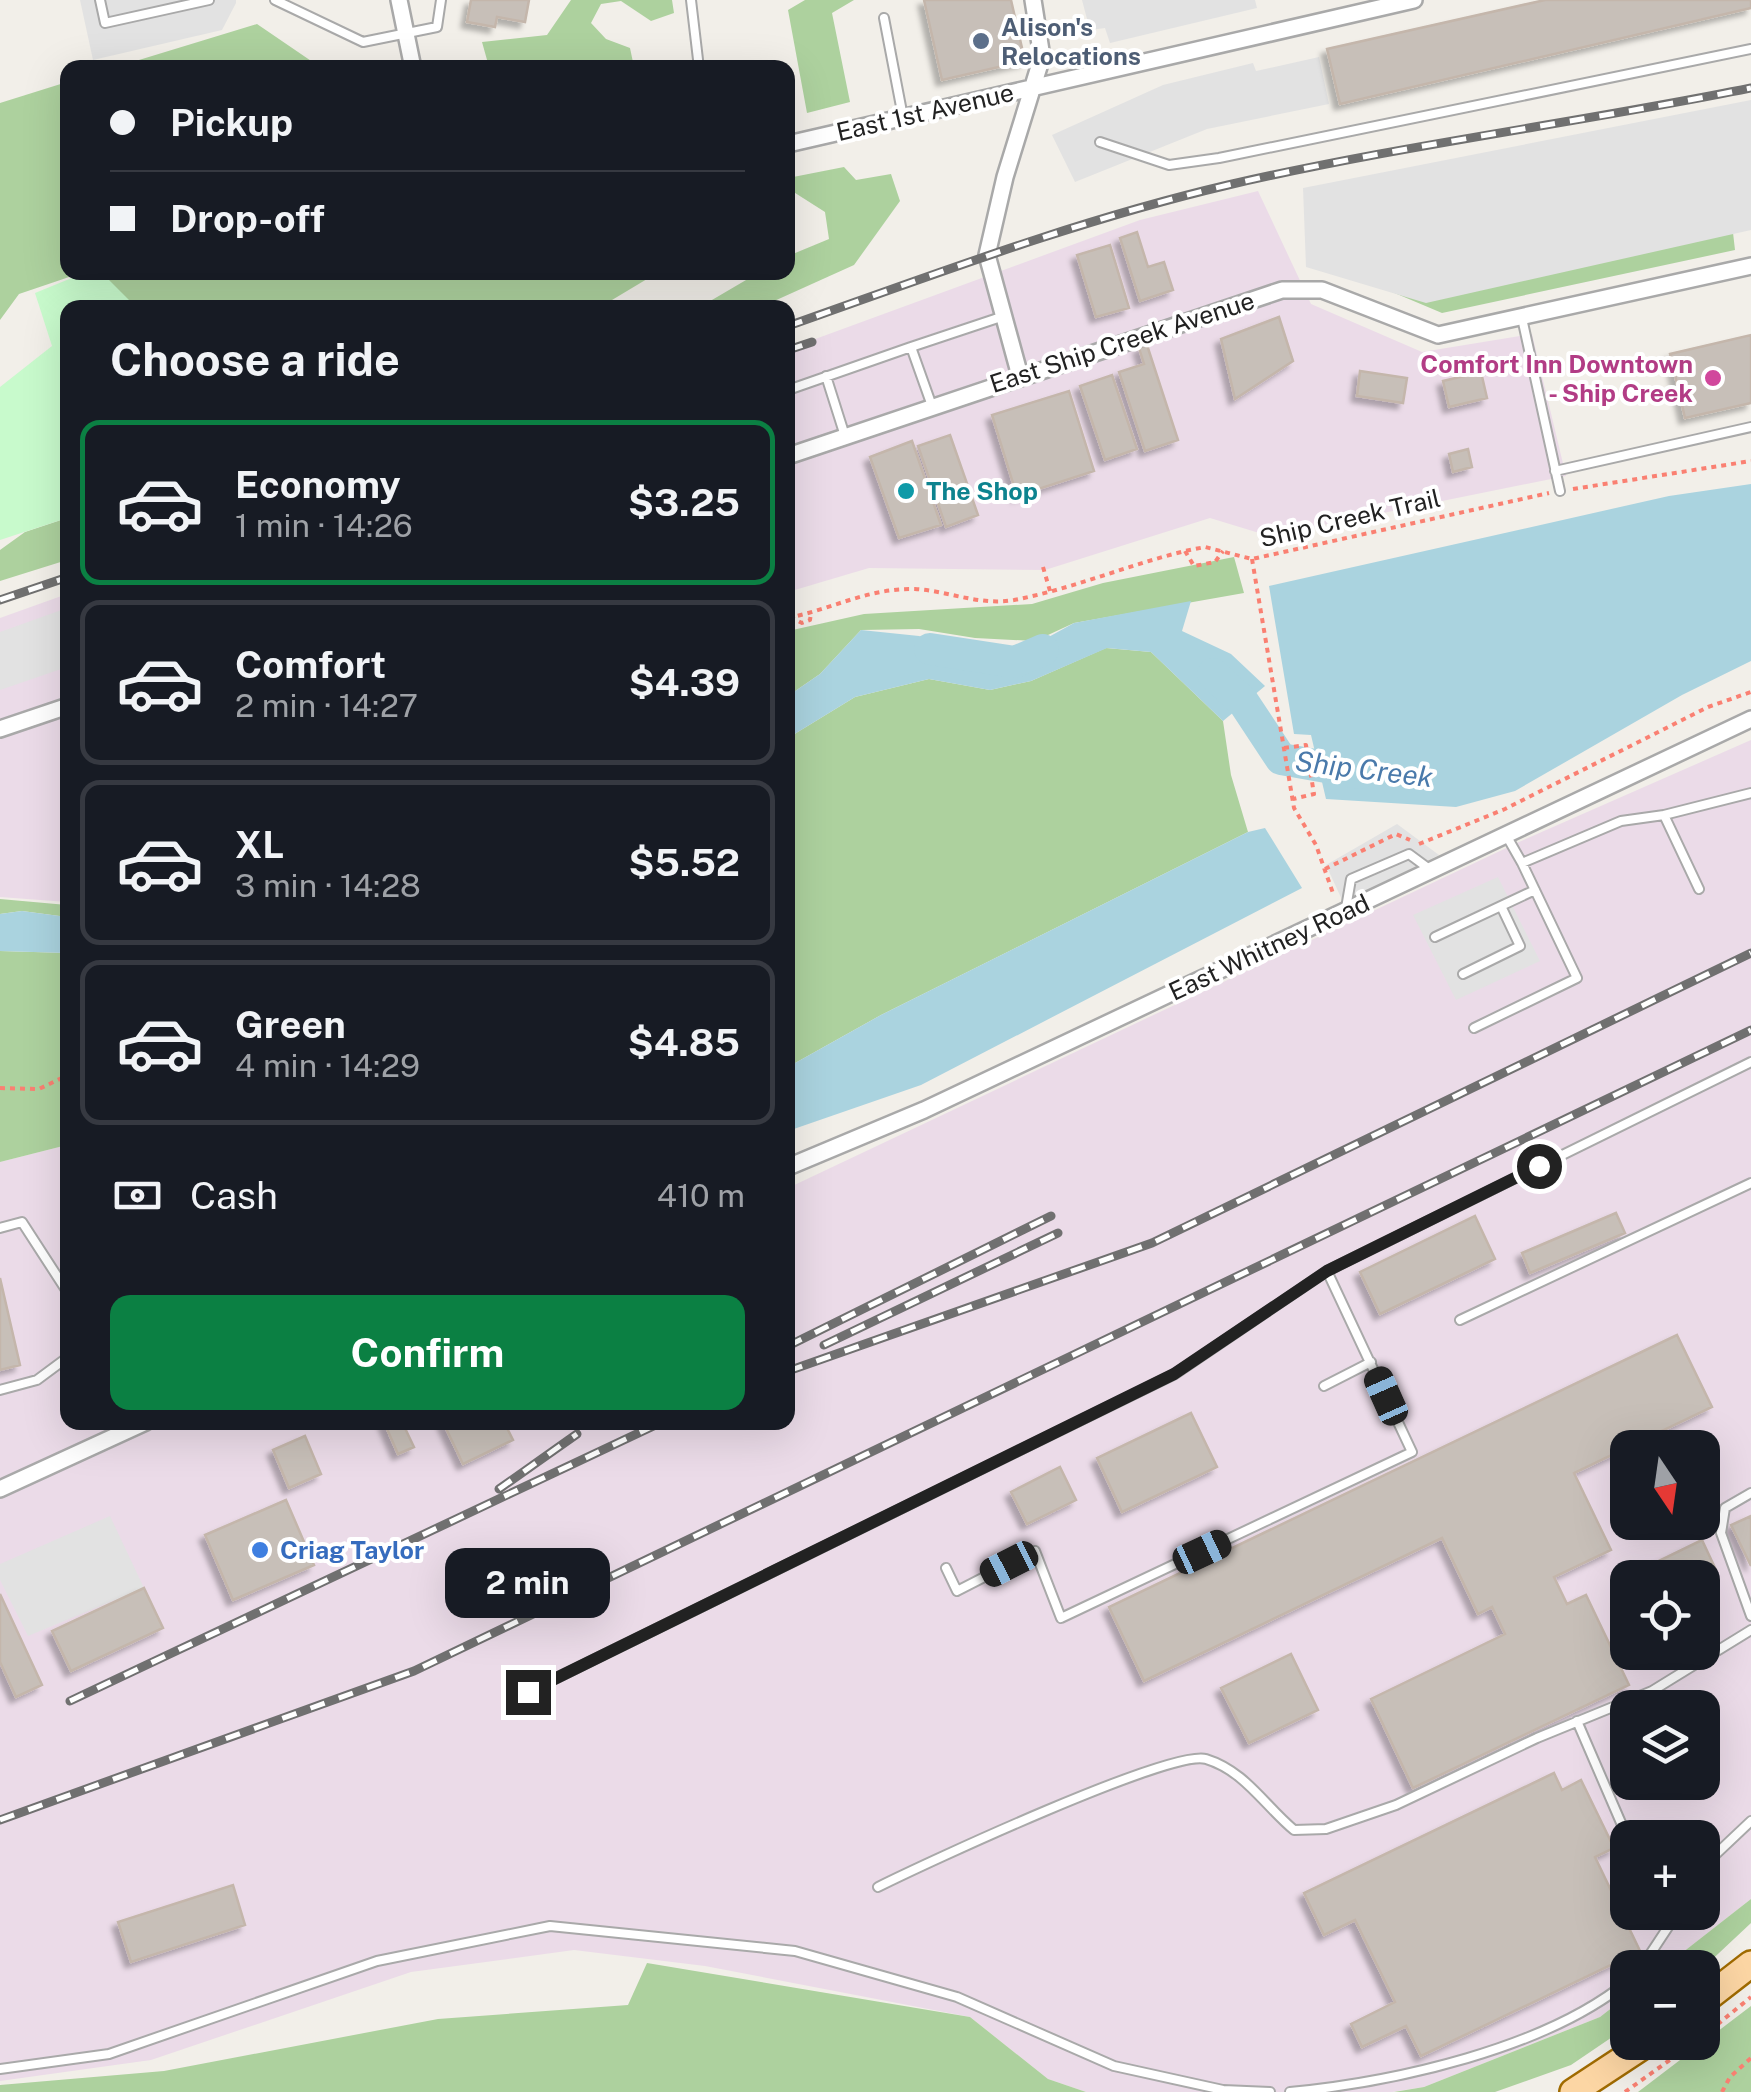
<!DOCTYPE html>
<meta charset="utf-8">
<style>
body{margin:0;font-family:"Public Sans",sans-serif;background:#20242c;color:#f1f3f6;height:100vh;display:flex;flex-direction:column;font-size:38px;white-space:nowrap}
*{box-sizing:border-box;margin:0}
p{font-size:32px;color:#9ea1a6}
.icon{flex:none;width:55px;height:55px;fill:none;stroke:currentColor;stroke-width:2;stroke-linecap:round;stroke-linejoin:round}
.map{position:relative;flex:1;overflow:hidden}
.drawer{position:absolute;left:60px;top:300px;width:735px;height:1130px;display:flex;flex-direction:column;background:#171b24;border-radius:20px;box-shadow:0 10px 40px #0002}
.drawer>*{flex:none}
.top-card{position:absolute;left:60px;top:60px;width:735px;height:220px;border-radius:20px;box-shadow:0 10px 40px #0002;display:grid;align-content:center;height:220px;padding:0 50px;background:#171b24}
.needle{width:65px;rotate:167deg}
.buttons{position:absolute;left:1610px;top:1430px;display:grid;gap:20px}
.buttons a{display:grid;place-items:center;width:110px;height:110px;border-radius:20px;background:#171b24;box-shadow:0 10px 40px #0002;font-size:50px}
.end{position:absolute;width:45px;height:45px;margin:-22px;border:12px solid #222;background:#fff;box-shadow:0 0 0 5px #fff}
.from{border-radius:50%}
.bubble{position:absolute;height:70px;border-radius:20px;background:#171b24;box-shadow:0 10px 40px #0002;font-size:32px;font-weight:700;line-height:70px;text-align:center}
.car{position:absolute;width:30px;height:60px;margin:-30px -15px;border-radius:12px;box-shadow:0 0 8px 2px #0007;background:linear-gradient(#222 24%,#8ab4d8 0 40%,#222 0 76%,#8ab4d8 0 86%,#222 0)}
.top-card b{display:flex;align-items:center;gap:35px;height:95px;font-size:38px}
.top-card b+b{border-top:2px solid #363941}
.top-card i{width:25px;height:25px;background:#f1f3f6}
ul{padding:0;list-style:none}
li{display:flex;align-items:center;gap:30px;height:165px;margin:0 20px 15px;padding:0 30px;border:5px solid #363941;border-radius:20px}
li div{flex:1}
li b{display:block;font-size:38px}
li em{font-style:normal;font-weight:700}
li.selected{border-color:#0b8043}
li>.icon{width:90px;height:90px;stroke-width:1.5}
h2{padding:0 50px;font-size:45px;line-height:120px}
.pay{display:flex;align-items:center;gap:25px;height:110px;padding:0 50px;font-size:38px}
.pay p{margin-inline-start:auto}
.primary-button{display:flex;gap:20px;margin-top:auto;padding:20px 50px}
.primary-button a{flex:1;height:115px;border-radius:20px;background:#0b8043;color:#fff;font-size:40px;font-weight:700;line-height:115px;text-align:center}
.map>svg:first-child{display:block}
.industrial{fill:#ebdbe8;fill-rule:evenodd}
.forest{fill:#add19e}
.park{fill:#c8facc}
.parking{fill:#e2e2e2}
.water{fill:#aad3df}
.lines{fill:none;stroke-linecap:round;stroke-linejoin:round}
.river{stroke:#aad3df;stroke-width:32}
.building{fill:#c7bfb8;stroke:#c4b6ab;stroke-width:2.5;filter:url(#shadow)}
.service-casing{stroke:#a9a9a9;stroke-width:12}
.minor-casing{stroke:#a9a9a9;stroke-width:20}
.primary-casing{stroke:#a06b00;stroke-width:30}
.path{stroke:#fa8072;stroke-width:4;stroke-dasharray:5 5;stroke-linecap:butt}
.service{stroke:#fff;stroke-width:8}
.minor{stroke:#fff;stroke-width:15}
.primary{stroke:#fcd6a4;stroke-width:25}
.rail-casing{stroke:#707070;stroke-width:9}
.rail{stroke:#fff;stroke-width:5;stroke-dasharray:15;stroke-linecap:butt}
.route{stroke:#222;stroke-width:12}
.service-dot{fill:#5c6f8a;stroke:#fff;stroke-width:4}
.hotel-dot{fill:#d1479c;stroke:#fff;stroke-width:4}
.culture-dot{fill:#0f9aa8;stroke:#fff;stroke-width:4}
.shop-dot{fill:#3f7fe0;stroke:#fff;stroke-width:4}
.labels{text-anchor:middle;stroke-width:8;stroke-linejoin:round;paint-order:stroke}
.service-label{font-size:25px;font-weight:bold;fill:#4e5e75;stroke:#fff;text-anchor:start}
.street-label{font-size:25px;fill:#222;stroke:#fff}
.hotel-label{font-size:25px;font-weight:bold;fill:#b23c85;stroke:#fff;text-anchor:end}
.culture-label{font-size:25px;font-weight:bold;fill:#0d838f;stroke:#fff;text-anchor:start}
.shop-label{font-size:25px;font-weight:bold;fill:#366cbe;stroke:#fff;text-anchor:start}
.water-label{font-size:28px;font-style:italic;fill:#4a7aab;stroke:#fff}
</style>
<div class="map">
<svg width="1751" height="2092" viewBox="0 0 1751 2092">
<defs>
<filter id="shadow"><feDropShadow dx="-5.5" dy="5.5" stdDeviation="2.5" flood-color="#0004"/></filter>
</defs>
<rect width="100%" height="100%" fill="#f2efe9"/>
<path class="industrial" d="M1258,191L1311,304L1422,352L1532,334L1566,476L1269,536L1210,518L1045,570L869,568L788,592V349L1140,220Z
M67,594V902L0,897V618Z
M1751,740V1899L1664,1967L1628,1968L1627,1996L1600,2017L1424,2087L1392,2092H1086L1048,2079L970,2017L705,1966L574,1950L411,1972L151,2060L0,2081V1162L67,1145L68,1422H788V1188L1519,842ZM1628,1448H1702V1522H1628ZM1628,1578H1702V1652H1628ZM1628,1708H1702V1782H1628ZM1628,1838H1702V1912H1628Z"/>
<path class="forest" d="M571,0H672L674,13L651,21L621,1L601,4L591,23L606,39L630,48L634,67H489L482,42L547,35Z
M805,0H854L832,13L850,102L807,113L788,10Z
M257,24L320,67H116Z
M67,82L68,272L81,273L19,294L0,320V103Z
M844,167L856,180L891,174L900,201L854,265L761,307H700L758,273L788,272V256L829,239L825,212L792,191L788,194V178Z
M1732,224L1735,250L1442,313L1378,286Z
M99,273H657L612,300L588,308L114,307Z
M67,518V560L0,581V550L25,532Z
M1234,557L1244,593L1074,623L1035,641L975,638L919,629L861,630L820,674L788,696V631L864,614L1032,604L1103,583Z
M1106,648L1151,652L1223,721L1231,775L1248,832L881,1015L788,1067V738L855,697L929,679L990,690L1031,681Z
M0,899L67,905V917L22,911L0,914Z
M0,951L67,953V1145L0,1162Z
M1751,1899V1923L1703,1968L1664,1967Z
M647,1963L970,2017L1048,2079L1086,2092H0V2085L164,2071L438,2019L628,2005Z
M1627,1996V2027L1571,2065L1495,2092H1394L1424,2087L1600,2017Z
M1751,2006V2092H1638Z"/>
<path class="park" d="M84,273H102L136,307L68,308L67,518L0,540V387L52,346L35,293Z"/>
<path class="parking" d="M80,0H236V3L222,30L93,60Z
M1082,0H1255L1257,8L1110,43L1105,28L1090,30Z
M1319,57L1329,104L1207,129L1075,182L1052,135L1163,85L1253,63L1256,71Z
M1751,100V230L1426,303L1306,267L1303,188Z
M67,608V667L0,690V632Z
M1397,824L1439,855L1343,902L1326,865Z
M1498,877L1540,961L1456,1000L1413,915Z
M110,1516L144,1588L28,1636L0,1580V1564Z"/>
<path class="water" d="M1751,484V661L1682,695L1515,791L1456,807L1326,799L1311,735L1294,734L1269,586L1669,496Z
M1191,601L1182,631L1231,654L1265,686L1223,721L1151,652L1107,648L1031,681L990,690L929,679L855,697L788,738V696L820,674L861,630L919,636L996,666L1074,623Z
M1265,828L1302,888L921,1085L788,1131V1067L881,1015L1248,832Z
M22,911L67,917V953L0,951V914Z"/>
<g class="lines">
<path class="river" d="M930,649L1015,662L1043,650
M1213,674L1244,703L1281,759L1360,773"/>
</g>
<path class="building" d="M471,0H529L525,22L497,17L495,27L467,22Z
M924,0H1011L1025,61L942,80Z
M1545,0H1751V8L1340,104L1327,49Z
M1137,232L1148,267L1164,262L1173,290L1140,301L1120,238Z
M1110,245L1129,308L1096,317L1077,255Z
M1279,317L1293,361L1235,399L1221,339Z
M1751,335V403L1685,418L1670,354Z
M1147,345L1178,440L1145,451L1119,372L1144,364L1139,348Z
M1360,371L1407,378L1403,403L1357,396Z
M1481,372L1487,398L1449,407L1443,381Z
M1112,375L1137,449L1105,460L1080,386Z
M1069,391L1094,471L1017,496L992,415Z
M950,435L978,515L946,527L918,446Z
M912,441L941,525L899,538L870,457Z
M1468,449L1472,467L1453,472L1449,454Z
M1616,1213L1625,1233L1530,1273L1522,1253Z
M1475,1216L1495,1259L1380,1314L1360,1272Z
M0,1278L20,1365L0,1370Z
M1677,1335L1712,1407L1574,1473L1611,1550L1554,1577L1567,1604L1586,1595L1629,1685L1413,1788L1371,1699L1505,1634L1492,1607L1478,1614L1442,1538L1144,1681L1109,1607Z
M1191,1413L1217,1467L1122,1512L1097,1458Z
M384,1422H402L414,1447L398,1454Z
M443,1422H504L513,1440L463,1464Z
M305,1436L321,1474L289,1488L273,1450Z
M1060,1467L1076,1500L1027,1524L1011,1492Z
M286,1500L314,1565L233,1600L205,1535Z
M1751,1516V1566L1731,1525Z
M1702,1540L1716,1570L1701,1578H1644L1640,1570Z
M144,1588L163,1628L71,1671L52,1631Z
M0,1594L42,1685L16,1697L0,1662Z
M1291,1654L1318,1710L1249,1743L1221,1688Z
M1554,1773L1562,1790L1581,1780L1614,1848L1595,1857L1640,1951L1421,2056L1406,2026L1362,2047L1351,2024L1395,2002L1355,1920L1324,1935L1304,1893Z
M233,1885L245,1925L131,1962L118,1922Z"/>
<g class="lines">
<defs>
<path id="service" d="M100,0L105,23L209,0
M275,0L363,42L437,27L441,0
M691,0L699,68
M884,18L903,117
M1100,142L1169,165L1219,158L1751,49
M1522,318L1560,491
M826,376L845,436
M788,390L911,347
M932,406L911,347L1004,316
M1555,471L1751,427
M1664,815L1751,793
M1506,835L1522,863L1621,821L1664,815L1699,889
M1346,908L1351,879L1409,854L1432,871
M1435,937L1535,890
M1463,974L1520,946L1501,906
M1474,1028L1577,978L1522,863
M0,1228L22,1222L68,1293
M1460,1320L1751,1183
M1324,1386L1371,1362
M0,1390L37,1380L68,1357
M1751,1493L1725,1508L1721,1533L1751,1616
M946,1568L957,1591L1035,1551L1061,1618L1412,1452L1327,1271
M528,1692L1175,1374L1327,1271L1751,1062
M1577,1721L1628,1839
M1702,1875L1715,1855L1751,1821
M878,1887C924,1864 1171,1749 1206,1759C1245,1771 1264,1805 1294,1830L1326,1829L1396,1805L1537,1738L1652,1691L1751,1630
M1641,1968L1678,1912
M0,2069L109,2054L377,1961L550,1926L795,1951L957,1997L1114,2066L1223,2090L1270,2092
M1290,2092C1394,2082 1545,2049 1628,1981"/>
<path id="minor" d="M399,0L413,68
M788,144L1414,0
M1020,376L987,255L1005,177L1042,57L1033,0
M788,456L1282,290H1322L1438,335L1751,266
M0,729L68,706
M788,1167L924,1110L1751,719
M0,1489L146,1422"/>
<path id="primary" d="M1702,2002L1751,1964
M1573,2092L1649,2042"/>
</defs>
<use href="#service" class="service-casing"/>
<use href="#minor" class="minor-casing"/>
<use href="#primary" class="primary-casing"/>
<path class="path" d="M1573,489L1751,461
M1185,551L1194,566L1215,562L1223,551
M1252,559L1294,808L1316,845L1334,896
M1043,567L1050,591
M790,617L802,623L810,620L811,613
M788,618C832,609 868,588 915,589C949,591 979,606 1014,600C1072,589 1128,565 1185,551L1205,547L1252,559L1549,493
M1284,748L1306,745L1314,794L1293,799
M1419,844L1505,809L1708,707L1751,692
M1325,869L1396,834L1410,840
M0,1088L39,1089L68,1075
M1702,2037L1751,1997
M1625,2092L1695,2042
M1722,2092L1730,2077L1751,2058"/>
<use href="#service" class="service"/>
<use href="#minor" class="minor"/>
<use href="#primary" class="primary"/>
<defs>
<path id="rail" d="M788,326C933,275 1078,220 1228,185C1401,145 1578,123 1751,88
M788,350L812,342
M0,600L68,577
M824,1345L1058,1233
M788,1346L1051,1216
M788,1371L1152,1243L1751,953
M499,1489L577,1434
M70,1701L662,1422
M0,1820L414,1671L1751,1030"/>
</defs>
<use href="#rail" class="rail-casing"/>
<use href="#rail" class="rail"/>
</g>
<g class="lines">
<path class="route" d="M528,1692L1174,1374L1327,1271L1539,1166"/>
</g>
<circle class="service-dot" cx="981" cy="41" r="10"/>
<circle class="hotel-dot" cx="1713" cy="378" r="10"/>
<circle class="culture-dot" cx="906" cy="491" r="10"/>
<circle class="shop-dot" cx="260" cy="1550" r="10"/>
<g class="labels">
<g class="service-label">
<text x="1001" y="36">Alison's<tspan x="1001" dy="29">Relocations</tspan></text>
</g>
<g class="street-label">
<text transform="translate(925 112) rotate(-13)" y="9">East 1st Avenue</text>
<text transform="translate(1122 342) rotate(-18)" y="9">East Ship Creek Avenue</text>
<text transform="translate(1350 518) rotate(-13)" y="9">Ship Creek Trail</text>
<text transform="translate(1269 947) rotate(-25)" y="9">East Whitney Road</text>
</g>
<g class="hotel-label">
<text x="1693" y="373">Comfort Inn Downtown<tspan x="1693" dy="29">- Ship Creek</tspan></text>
</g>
<g class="culture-label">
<text x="926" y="500">The Shop</text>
</g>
<g class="shop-label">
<text x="280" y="1559">Criag Taylor</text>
</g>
<g class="water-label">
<text transform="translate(1364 769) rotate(7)" y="10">Ship Creek</text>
</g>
</g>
</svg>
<div class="buttons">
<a><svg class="needle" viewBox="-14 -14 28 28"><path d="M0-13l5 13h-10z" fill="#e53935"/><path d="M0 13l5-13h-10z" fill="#9ea1a6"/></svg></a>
<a><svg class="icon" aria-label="locate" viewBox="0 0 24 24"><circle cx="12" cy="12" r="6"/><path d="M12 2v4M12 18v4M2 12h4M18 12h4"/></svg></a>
<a><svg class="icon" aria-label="layers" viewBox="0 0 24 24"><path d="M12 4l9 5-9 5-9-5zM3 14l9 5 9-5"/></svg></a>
<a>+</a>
<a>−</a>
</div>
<i class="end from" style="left:1539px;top:1166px"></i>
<i class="end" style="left:528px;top:1692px"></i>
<div class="bubble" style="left:445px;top:1548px;width:165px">2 min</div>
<i class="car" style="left:1386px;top:1396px;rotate:336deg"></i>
<i class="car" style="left:1202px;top:1552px;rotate:65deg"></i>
<i class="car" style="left:1009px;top:1564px;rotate:243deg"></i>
<div class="top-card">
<b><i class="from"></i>Pickup</b>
<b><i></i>Drop-off</b>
</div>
<section class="drawer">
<h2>Choose a ride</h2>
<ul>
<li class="selected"><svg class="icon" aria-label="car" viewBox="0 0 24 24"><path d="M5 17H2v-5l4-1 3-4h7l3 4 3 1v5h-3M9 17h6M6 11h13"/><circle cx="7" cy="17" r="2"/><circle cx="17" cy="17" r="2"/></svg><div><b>Economy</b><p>1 min · 14:26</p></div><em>$3.25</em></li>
<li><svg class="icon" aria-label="car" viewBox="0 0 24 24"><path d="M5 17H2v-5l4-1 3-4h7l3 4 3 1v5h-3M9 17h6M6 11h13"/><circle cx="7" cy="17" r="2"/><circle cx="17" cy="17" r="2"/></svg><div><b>Comfort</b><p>2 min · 14:27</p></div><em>$4.39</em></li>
<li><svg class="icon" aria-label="car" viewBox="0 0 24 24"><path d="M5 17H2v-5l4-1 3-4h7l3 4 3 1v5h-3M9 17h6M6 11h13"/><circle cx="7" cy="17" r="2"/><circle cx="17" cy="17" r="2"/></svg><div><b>XL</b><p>3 min · 14:28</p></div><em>$5.52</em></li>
<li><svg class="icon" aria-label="car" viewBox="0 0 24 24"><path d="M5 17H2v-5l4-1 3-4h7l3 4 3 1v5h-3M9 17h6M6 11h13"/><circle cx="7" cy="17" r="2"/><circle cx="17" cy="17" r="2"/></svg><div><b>Green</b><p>4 min · 14:29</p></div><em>$4.85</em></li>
</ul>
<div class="pay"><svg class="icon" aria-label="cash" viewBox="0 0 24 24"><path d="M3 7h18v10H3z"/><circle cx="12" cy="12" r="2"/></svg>Cash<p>410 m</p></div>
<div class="primary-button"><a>Confirm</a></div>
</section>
</div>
